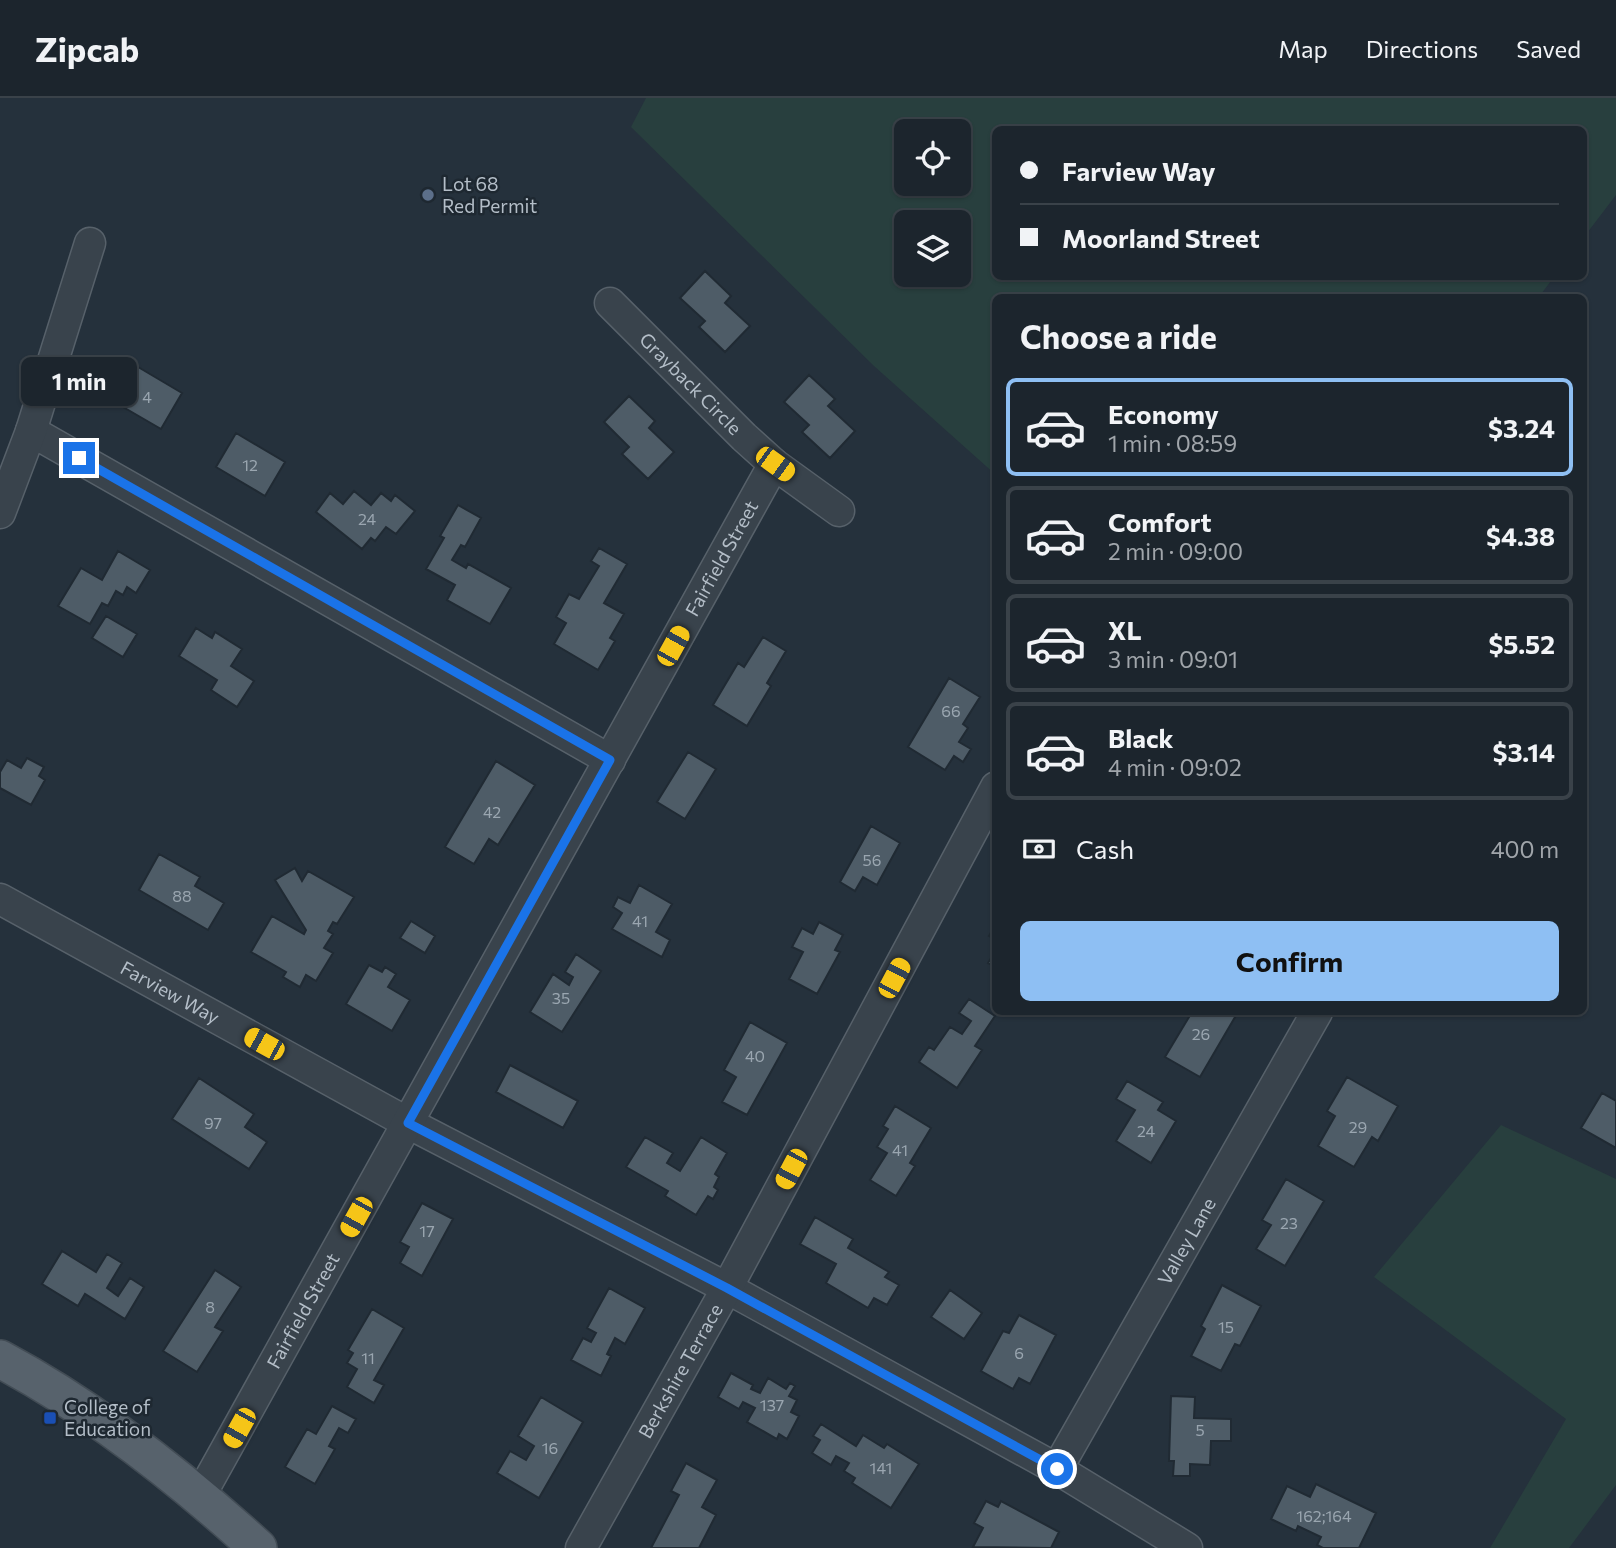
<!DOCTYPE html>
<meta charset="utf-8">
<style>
body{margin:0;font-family:Commissioner,sans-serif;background:#293139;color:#f1f3f6;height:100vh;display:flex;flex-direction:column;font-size:26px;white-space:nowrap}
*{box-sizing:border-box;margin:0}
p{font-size:23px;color:#a0a5aa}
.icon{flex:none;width:38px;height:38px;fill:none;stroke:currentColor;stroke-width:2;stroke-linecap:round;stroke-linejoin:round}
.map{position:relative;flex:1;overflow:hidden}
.details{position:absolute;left:992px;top:196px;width:595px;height:721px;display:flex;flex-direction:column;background:#1c252d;border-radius:10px;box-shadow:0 2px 5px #0004,0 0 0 2px #3a4249}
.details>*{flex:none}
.banner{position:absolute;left:992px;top:28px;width:595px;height:154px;border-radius:10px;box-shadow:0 2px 5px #0004,0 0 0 2px #3a4249;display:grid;align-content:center;height:154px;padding:0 28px;background:#1c252d}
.controls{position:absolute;left:894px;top:21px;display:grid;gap:14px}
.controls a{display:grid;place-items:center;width:77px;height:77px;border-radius:10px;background:#1c252d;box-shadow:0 2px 5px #0004,0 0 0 2px #3a4249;font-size:35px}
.end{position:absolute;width:32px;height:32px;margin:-16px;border:9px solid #1a73e8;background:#fff;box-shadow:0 0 0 4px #fff}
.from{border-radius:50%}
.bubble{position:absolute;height:49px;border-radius:10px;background:#1c252d;box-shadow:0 2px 5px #0004,0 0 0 2px #3a4249;font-size:23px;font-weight:700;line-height:49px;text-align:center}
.car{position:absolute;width:21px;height:42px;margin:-21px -10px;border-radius:9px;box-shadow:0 0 5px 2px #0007;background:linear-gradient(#f5c518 24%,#345 0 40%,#f5c518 0 76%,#345 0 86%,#f5c518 0)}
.banner b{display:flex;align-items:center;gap:24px;height:66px;font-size:26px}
.banner b+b{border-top:2px solid #3a4249}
.banner i{width:18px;height:18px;background:#f1f3f6}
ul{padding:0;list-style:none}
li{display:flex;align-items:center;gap:21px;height:98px;margin:0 14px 10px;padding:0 14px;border:4px solid #3a4249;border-radius:10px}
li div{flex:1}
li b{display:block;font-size:26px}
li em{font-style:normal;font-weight:700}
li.active{border-color:#8ebff3}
li>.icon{width:63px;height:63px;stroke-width:1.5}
h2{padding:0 28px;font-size:32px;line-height:84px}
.pay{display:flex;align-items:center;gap:18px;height:77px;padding:0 28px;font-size:26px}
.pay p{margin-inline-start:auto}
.cta{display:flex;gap:14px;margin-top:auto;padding:14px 28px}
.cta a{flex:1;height:80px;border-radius:10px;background:#8ebff3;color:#111;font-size:28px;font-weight:700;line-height:80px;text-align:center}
header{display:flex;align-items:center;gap:42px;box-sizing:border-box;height:98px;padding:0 35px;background:#1c252d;border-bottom:2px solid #3a4249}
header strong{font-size:33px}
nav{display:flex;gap:38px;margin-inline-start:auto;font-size:24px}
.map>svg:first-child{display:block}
.green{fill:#283f3e;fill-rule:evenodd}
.building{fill:#4e5c67;stroke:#202a33;stroke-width:2}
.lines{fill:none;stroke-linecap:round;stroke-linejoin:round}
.minor-casing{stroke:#57616a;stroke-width:33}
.major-casing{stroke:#424c55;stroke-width:40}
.minor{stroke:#39434c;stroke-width:30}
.major{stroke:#57626c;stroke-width:37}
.route{stroke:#1a73e8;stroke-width:9}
.service-dot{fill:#5c6f8a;stroke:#1e2831;stroke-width:2.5}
.transit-dot{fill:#1a4fb4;stroke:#1e2831;stroke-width:2.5}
.labels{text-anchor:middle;stroke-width:5;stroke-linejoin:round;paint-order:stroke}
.number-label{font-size:16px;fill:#9aa6b0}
.poi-label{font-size:19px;fill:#b4bec8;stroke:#1e2831;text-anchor:start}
.street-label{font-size:19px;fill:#b4bec8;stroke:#1e2831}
</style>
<header>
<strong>Zipcab</strong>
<nav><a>Map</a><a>Directions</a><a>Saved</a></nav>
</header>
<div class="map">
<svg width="1616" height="1450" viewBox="0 0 1616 1450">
<rect width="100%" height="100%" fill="#25313c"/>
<path class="green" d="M646,0H1616V97L1584,139V32H996V178L1554,179L1538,200H996V377L874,268L631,29ZM906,33H959V86H906ZM906,124H959V177H906Z
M1501,1027L1616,1081V1387L1569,1450H1490L1566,1321L1374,1179Z"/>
<path class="building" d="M705,173L731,198L725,205L750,228L725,254L699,229L705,223L680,200Z
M133,266L182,295L161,331L111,302Z
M809,277L835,301L828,308L855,333L830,360L802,334L809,327L784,304Z
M629,298L655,323L649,330L674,354L648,381L622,356L629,349L604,324Z
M236,335L285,364L265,398L216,369Z
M354,393L371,407L381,395L391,403L395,397L415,413L396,436L386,429L375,443L371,440L362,451L316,414L330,395L343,406Z
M458,407L481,420L465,449L461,447L452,462L466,470L468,466L511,490L490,526L447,502L455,487L426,471L444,440L440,438Z
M599,450L627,466L604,505L624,516L610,540L615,543L598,572L554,546L566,525L556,519L569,496L579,501L599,468L591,463Z
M118,453L150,472L136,495L127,489L123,497L116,493L108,508L102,505L90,526L58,508L81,470L102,482Z
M106,518L137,536L123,559L92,540Z
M196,530L212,540L215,534L242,551L231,568L254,583L237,609L211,592L217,582L179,558Z
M763,539L786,553L767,585L771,588L747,628L713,607L738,565L744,569Z
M949,580L980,599L963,626L968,630L959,644L971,651L963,664L954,658L945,672L908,649Z
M688,654L716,671L685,721L657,704Z
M27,660L44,669L39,678L45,682L31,707L0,690V674L7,662L21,670Z
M496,663L535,687L498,747L489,741L474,766L445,749Z
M871,728L900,745L877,787L863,779L855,793L840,784Z
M159,756L200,779L195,788L224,805L208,832L139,792Z
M295,770L302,783L308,773L354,799L337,826L333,824L328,833L333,836L324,850L333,855L316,883L306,877L300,889L283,879L286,874L251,854L272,818L304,836L306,832L275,782Z
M639,787L672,806L656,834L670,842L662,859L612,831L622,815L613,809L618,799L630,805Z
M411,823L435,838L425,855L400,840Z
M819,824L843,837L835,852L840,854L817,896L789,881L803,854L792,849L802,830L813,836Z
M996,827V842L989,838Z
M996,852V869L988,865Z
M576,856L601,873L562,934L530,914L553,876L569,887L573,879L565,874Z
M369,867L382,874L385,869L396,876L388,889L410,902L392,933L346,906Z
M969,901L995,918L975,948L982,952L957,990L919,964L929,949L934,952L950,929L962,936L971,923L959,915Z
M1192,914H1238L1200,979L1165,959Z
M750,924L787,945L747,1017L722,1004L736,979L724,972Z
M510,967L578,1003L563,1030L496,994Z
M1347,979L1398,1008L1378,1043L1372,1039L1354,1069L1318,1048L1335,1018L1327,1013Z
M199,980L254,1016L245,1029L267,1044L249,1071L172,1021Z
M1127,983L1163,1004L1158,1012L1176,1023L1151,1065L1116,1043L1135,1012L1116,1001Z
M1602,995L1616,1003V1050L1581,1030Z
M895,1008L931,1030L910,1065L915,1068L896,1098L870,1082L887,1055L877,1049L888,1031L883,1028Z
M645,1039L673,1055L667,1065L680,1073L701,1039L727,1055L715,1076L719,1079L714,1089L718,1092L713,1101L708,1098L696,1117L665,1098L668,1093L626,1069Z
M1286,1081L1324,1103L1285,1168L1256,1151L1271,1127L1262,1122Z
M422,1105L453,1121L422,1178L400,1165L409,1149L400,1144Z
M815,1119L853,1141L848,1150L889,1174L885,1179L899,1187L887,1207L874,1200L868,1210L826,1185L836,1166L800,1146Z
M62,1153L96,1174L107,1156L122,1165L107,1190L118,1198L130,1180L144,1189L125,1221L85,1196L78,1208L42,1186Z
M215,1172L241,1189L215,1229L223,1233L197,1274L163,1253Z
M1222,1187L1261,1208L1240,1248L1235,1246L1221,1273L1191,1258L1205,1231L1201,1228Z
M609,1190L645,1210L625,1246L615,1240L607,1256L611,1258L601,1278L571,1262L583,1240L591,1244L596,1235L587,1230Z
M950,1192L982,1215L964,1241L931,1219Z
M372,1211L404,1230L374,1282L384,1287L374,1305L347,1289L357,1271L347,1265L353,1255L348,1252Z
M1019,1217L1056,1237L1030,1286L1019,1280L1013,1291L981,1273L1003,1233L1009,1235Z
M731,1275L753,1287L751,1291L760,1295L768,1280L786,1291L790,1285L795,1288L789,1298L797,1302L791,1314L799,1318L787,1341L779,1336L777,1341L747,1324L755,1310L743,1304L739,1311L718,1299Z
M1171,1298L1195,1299L1194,1320L1231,1321V1343H1211L1210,1367L1190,1366V1378H1173L1174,1363H1169Z
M541,1299L583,1324L539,1400L497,1375L510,1353L526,1362L534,1348L518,1338Z
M332,1308L356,1321L348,1335L339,1330L329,1348L335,1351L315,1386L285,1369L307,1331L316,1336Z
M821,1326L856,1348L863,1337L884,1350L887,1346L919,1366L891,1410L852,1385L855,1380L844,1373L849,1365L836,1358L831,1367L812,1355L820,1342L813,1338Z
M686,1365L717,1382L702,1409L716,1417L699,1450H651L679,1397L671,1393Z
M1316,1386L1376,1415L1359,1450H1323L1317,1447L1321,1439L1298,1428L1296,1433L1271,1421L1287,1388L1310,1399Z
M986,1403L998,1409L1001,1403L1059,1434L1051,1450L973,1449L983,1430L974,1425Z"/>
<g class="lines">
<defs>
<g id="minor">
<path id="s1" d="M610,205L744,339L774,366L839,413"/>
<path d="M31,333L610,662"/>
<path d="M0,415L31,333L90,145"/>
<path id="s2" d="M0,801L408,1025L727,1190L1057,1371L1187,1450"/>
<path id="s3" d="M1057,1371L1317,914"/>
<path id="s4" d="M200,1398L774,366"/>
<path id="s5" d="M581,1450L727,1190L996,689"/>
</g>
<path id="major" d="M0,1261C94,1311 180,1379 258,1450"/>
</defs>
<use href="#minor" class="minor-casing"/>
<use href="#major" class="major-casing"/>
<use href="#minor" class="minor"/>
<use href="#major" class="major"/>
</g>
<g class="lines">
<path class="route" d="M79,360L610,662L408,1025L727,1190L1057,1371"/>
</g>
<circle class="service-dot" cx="428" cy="97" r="7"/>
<rect class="transit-dot" x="43" y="1313" width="14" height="14" rx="3.5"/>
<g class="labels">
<g class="number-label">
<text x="147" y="305">4</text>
<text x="250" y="373">12</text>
<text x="367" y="427">24</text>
<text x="951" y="619">66</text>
<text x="492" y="720">42</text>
<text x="872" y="768">56</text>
<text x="182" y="804">88</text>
<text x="640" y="829">41</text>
<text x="561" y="906">35</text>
<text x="1201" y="942">26</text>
<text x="755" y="964">40</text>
<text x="213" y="1031">97</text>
<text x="1358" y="1035">29</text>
<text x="1146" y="1039">24</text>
<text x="900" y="1058">41</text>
<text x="1289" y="1131">23</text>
<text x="427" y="1139">17</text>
<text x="210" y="1215">8</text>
<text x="1226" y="1235">15</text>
<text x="1019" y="1261">6</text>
<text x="368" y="1266">11</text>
<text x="772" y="1313">137</text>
<text x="1200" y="1338">5</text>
<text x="550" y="1356">16</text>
<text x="881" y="1376">141</text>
<text x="1324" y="1424">162;164</text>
</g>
<g class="poi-label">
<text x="442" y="93">Lot 68<tspan x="442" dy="22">Red Permit</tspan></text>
<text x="64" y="1316">College of<tspan x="64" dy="22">Education</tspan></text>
</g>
<g class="street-label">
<text dy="7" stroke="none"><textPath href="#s1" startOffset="114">Grayback Circle</textPath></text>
<text dy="7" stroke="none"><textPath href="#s4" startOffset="1073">Fairfield Street</textPath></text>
<text dy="7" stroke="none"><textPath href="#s2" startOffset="194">Farview Way</textPath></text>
<text dy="7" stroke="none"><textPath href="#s3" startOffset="262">Valley Lane</textPath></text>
<text dy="7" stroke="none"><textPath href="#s4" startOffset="212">Fairfield Street</textPath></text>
<text dy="7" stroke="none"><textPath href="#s5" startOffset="203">Berkshire Terrace</textPath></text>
</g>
</g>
</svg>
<div class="controls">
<a><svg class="icon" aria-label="locate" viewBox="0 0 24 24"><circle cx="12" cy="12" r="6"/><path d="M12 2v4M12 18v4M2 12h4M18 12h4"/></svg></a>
<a><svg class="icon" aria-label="layers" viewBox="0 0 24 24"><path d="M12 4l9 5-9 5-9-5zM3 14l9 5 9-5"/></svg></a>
</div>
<i class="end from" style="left:1057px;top:1371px"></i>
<i class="end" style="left:79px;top:360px"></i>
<div class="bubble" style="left:21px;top:259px;width:116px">1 min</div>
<i class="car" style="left:775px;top:366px;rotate:126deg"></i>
<i class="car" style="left:673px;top:548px;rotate:29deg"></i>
<i class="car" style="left:894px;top:880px;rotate:28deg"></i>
<i class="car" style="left:264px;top:946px;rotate:299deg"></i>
<i class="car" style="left:791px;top:1071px;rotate:208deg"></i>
<i class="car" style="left:356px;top:1119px;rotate:209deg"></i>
<i class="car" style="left:239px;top:1330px;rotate:209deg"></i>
<div class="banner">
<b><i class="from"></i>Farview Way</b>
<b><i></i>Moorland Street</b>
</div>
<section class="details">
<h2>Choose a ride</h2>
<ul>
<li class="active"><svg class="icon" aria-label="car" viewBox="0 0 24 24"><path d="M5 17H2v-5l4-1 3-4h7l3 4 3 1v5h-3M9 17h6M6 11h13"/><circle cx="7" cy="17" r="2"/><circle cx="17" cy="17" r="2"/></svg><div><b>Economy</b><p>1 min · 08:59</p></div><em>$3.24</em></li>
<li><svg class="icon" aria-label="car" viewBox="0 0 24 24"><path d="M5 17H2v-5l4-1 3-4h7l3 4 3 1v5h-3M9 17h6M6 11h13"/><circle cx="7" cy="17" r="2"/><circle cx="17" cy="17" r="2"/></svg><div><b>Comfort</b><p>2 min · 09:00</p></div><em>$4.38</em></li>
<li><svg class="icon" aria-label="car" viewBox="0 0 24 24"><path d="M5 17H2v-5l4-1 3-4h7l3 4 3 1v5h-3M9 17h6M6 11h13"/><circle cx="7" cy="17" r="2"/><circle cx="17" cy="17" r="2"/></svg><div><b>XL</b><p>3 min · 09:01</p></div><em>$5.52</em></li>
<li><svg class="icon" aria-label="car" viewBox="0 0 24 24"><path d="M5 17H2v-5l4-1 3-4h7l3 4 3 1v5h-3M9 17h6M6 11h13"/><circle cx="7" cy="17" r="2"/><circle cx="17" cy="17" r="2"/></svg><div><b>Black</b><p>4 min · 09:02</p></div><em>$3.14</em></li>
</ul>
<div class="pay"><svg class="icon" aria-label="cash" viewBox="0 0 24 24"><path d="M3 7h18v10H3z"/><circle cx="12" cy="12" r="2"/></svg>Cash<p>400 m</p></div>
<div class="cta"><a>Confirm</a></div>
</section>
</div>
